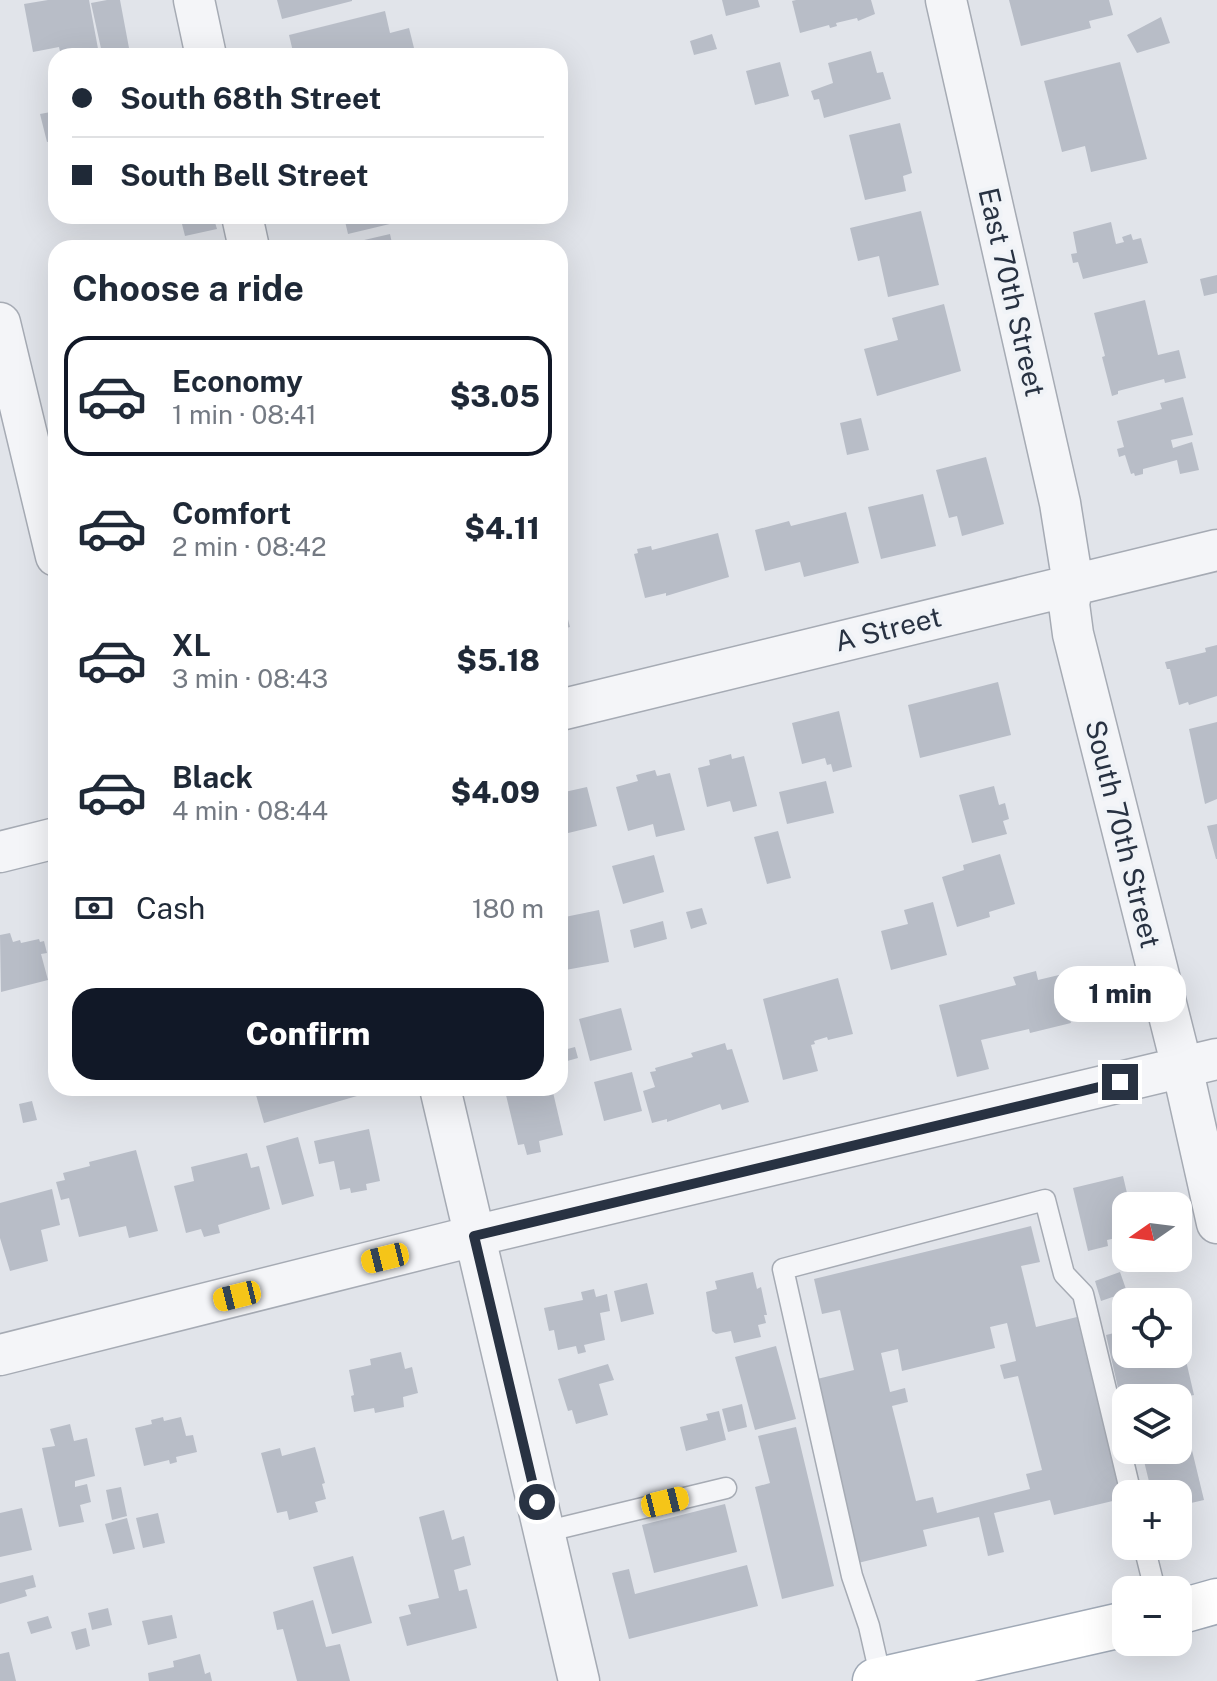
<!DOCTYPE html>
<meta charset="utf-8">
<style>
body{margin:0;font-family:"Public Sans",sans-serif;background:#f6f6f7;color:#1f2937;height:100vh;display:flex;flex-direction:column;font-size:30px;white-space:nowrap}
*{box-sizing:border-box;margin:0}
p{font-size:26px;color:#747a83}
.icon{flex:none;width:44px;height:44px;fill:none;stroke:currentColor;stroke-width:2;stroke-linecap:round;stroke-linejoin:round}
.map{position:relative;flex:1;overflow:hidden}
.side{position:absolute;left:48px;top:240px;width:520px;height:856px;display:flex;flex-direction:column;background:#fff;border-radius:24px;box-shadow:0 8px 32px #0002}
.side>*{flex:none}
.guide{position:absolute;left:48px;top:48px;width:520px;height:176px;border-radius:24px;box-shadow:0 8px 32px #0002;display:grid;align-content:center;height:176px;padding:0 24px;background:#fff}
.needle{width:52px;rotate:256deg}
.buttons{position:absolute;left:1112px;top:1192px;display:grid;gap:16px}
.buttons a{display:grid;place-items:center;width:80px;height:80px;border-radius:16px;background:#fff;box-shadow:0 8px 32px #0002;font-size:40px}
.end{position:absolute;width:36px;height:36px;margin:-18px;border:10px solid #283242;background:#fff;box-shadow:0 0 0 4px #fff}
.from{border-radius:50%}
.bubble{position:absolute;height:56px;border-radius:24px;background:#fff;box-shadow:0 8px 32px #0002;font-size:26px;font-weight:800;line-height:56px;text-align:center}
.car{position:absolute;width:24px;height:48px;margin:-24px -12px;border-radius:10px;box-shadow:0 0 6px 2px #0007;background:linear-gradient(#f5c518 24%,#345 0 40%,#f5c518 0 76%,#345 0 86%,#f5c518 0)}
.guide b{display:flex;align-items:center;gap:28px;height:76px;font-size:30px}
.guide b+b{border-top:2px solid #e0e1e3}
.guide i{width:20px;height:20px;background:#1f2937}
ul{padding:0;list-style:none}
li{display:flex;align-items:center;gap:24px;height:120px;margin:0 16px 12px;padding:0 8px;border:4px solid transparent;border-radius:24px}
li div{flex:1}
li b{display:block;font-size:30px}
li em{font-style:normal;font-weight:800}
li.current{border-color:#111827}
li>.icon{width:72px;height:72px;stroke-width:1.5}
h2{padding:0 24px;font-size:36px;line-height:96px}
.pay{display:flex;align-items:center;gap:20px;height:88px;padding:0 24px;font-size:30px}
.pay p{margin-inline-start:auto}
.primary-button{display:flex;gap:16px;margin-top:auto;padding:16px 24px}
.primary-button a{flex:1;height:92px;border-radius:24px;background:#111827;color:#fff;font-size:32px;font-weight:800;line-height:92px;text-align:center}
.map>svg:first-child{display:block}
.building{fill:#b8bdc7;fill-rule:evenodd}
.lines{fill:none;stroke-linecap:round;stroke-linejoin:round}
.lane-casing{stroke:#a6abb4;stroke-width:23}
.street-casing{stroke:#a6abb4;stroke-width:43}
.primary-casing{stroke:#a0a9b6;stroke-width:47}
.lane{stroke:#f4f5f8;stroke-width:20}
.street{stroke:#f4f5f8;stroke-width:40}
.primary{stroke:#fff;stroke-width:44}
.route{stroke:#283242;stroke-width:10}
.labels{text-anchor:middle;stroke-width:8;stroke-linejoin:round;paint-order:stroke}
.street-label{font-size:28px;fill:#283242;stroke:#f0f3f7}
</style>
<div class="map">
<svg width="1217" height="1681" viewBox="0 0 1217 1681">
<rect width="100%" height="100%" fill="#e1e4ea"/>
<path class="building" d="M48,0H89L99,54L61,56L59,47L33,52L24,4Z
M107,0H120L129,48L102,53L91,3Z
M277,0H352V1L282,19Z
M722,0H758L760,7L726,16Z
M796,0H871L875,14L858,21L857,18L836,23L837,26L830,28L829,25L800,33L792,1Z
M1009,0H1109L1113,15L1089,21L1091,28L1021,46Z
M385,11L390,33L409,28L416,56H294L289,35Z
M1161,17L1170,43L1137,53L1127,35Z
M712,34L717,49L694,55L690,41Z
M871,51L877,73L883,72L891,99L824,118L819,99L814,100L811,91L833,83L828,63Z
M780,62L789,96L755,105L746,71Z
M1120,62L1147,159L1091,172L1085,146L1062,152L1044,81Z
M56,111V140L47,142L40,114Z
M900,123L912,173L903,176L906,191L865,200L849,135Z
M921,211L939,285L888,297L879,256L858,261L850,228Z
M180,216H213L217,229L185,236Z
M330,216H419V217L348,234L344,217L332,221Z
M1111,222L1116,244L1124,242L1122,237L1131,234L1133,240L1141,238L1148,263L1083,279L1078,262L1073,263L1071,254L1077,253L1073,232Z
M390,234L393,248H362L360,241Z
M1217,275V293L1204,296L1200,279Z
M1145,300L1158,355L1179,350L1186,378L1165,383L1164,379L1118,391V394L1112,396L1102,357L1105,356L1094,313Z
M944,304L961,371L877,396L864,349L898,340L892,318Z
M1183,397L1193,435L1171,440L1173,448L1192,442L1199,470L1180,474L1177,460L1143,469V474L1135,476L1134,473L1131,474L1125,455L1119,457L1117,449L1124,447L1117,421L1162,409L1160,403Z
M861,418L869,450L847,455L840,423Z
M986,457L1004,524L962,536L957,516L949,518L936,470Z
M923,494L936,546L881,559L868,507Z
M846,512L859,563L804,577L800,562L765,571L755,530L789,521L791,526Z
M718,533L729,577L666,596V593L645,598L634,554L638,553L637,549L651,546L652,550Z
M560,589L570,627L563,629L565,637L560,638Z
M1217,645V696L1189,705L1188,702L1179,705L1170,669H1167L1165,662L1206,652L1205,648Z
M998,682L1011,735L920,758L908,705Z
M839,711L852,767L833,772L831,764L827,765L825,758L802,764L792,723Z
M1217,722V799L1205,804L1189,729Z
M731,754L732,759L744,756L757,806L733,812L730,801L707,807L698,768L710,765L709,760Z
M655,770L657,776L670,773L685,830L656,837L653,824L628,831L616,787L638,781L636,775Z
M826,781L834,813L787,824L779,792Z
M994,786L999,805L1005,803L1009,819L1003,821L1007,834L972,843L959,795Z
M587,787L597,826L560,835V793Z
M1217,824V859H1216L1207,826Z
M778,831L791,878L767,884L754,837Z
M1000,854L1015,904L989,912L990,917L957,927L942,877L964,870L963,865Z
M654,855L664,892L623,904L612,866Z
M933,902L947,955L891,970L881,931L908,924L904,910Z
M702,908L707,924L691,929L686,912Z
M599,910L609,962L560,971V918Z
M663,921L667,939L634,948L630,930Z
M10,933L13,942L20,940L21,943L39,939L40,942L44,941L47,953L41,954L48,980L1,992L0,935Z
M1036,971L1038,980L1059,975L1071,1023L1030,1033L1029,1029L981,1040L989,1069L957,1077L939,1005L1016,985L1013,977Z
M838,978L853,1034L828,1040L827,1037L814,1041L815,1044L811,1045L818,1071L783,1080L763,999Z
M621,1008L632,1050L590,1061L579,1019Z
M725,1043L727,1050L732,1049L749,1102L722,1110L720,1104L667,1122V1119L652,1123L643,1091L655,1087L650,1072L656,1071L655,1068L693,1057L691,1053Z
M575,1047L578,1058L560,1063V1051Z
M632,1072L642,1111L604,1121L594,1082Z
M254,1088H355L357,1096L264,1123Z
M520,1088H552L563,1135L539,1141L541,1152L527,1155L524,1144L518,1145L505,1091Z
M32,1101L37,1120L23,1123L19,1104Z
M369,1129L380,1181L366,1184L367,1190L351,1193L350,1188L340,1190L334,1161L319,1164L314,1141Z
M298,1137L314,1196L282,1205L266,1146Z
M136,1150L158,1231L129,1238L126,1226L79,1237L69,1198L61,1200L56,1182L65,1180L63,1173L90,1166L89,1162Z
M247,1153L251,1168L259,1166L270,1209L218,1225L220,1233L204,1237L201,1229L186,1233L174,1186L194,1181L191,1167Z
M1123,1176L1130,1206H1126V1236L1107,1240L1108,1246L1088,1251L1073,1188Z
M52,1189L60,1225L41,1230L48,1261L10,1271L0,1238V1203Z
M1031,1226L1040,1262L1021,1266L1036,1327L1077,1317L1121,1499L1054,1515L1050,1500L994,1513L1004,1552L988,1556L979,1517L923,1530L927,1546L858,1563L813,1380L854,1370L840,1310L822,1314L814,1279ZM1007,1323L1016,1361L1000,1365L1004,1379L1018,1376L1042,1470L1026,1474L1030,1489L937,1513L933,1497L916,1501L892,1406L908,1402L905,1388L890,1392L881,1353L898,1349L902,1371L995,1348L990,1327Z
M753,1272L757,1289L761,1287L767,1315H764L766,1323L758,1325L761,1337L734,1343L731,1331L716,1334L712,1331L706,1292L717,1289L715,1281Z
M1120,1272L1127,1292L1101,1301L1095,1281Z
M647,1283L654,1314L621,1322L614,1291Z
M594,1289L596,1297L607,1294L610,1311L600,1313L605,1340L584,1345L586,1352L578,1354L576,1346L558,1350L554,1330L549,1331L544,1308L583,1300L581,1292Z
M1178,1313L1184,1334L1180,1335L1194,1395L1178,1398H1126V1438L1115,1389L1118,1388L1106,1335L1126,1330V1354H1178Z
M776,1346L796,1419L755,1430L735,1357Z
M401,1352L405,1369L412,1367L418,1393L403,1397L404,1407L375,1413L374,1408L354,1412L351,1396L354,1395L349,1370L371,1365L370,1359Z
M608,1364L614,1380L599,1384L608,1415L576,1424L572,1410L568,1411L558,1379Z
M742,1404L747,1427L728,1432L722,1409Z
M719,1411L726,1440L686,1451L680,1427L708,1420L706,1414Z
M163,1417L164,1421L181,1417L186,1436L193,1435L197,1452L176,1457L177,1462L170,1464L169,1460L144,1466L135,1428L152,1424L151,1420Z
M70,1424L74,1441L87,1438L95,1476L75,1481V1487L87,1484L91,1502L80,1505L84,1522L59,1527L42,1448L55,1446L50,1429Z
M796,1427L834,1586L782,1599L755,1487L770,1483L758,1436Z
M1190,1442L1204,1500L1178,1506V1494H1152L1144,1461L1131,1464L1128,1450H1178V1444Z
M315,1447L325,1483L322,1484L326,1499L315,1502L318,1512L289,1520L287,1511L277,1513L261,1453L280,1448L282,1456Z
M121,1487L127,1516L112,1520L106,1490Z
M725,1504L737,1552L654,1573L642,1525Z
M22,1508L32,1550L0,1557V1513Z
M444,1510L452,1540L464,1536L471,1565L454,1570L459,1591L467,1589L477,1628L407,1646L399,1617L411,1614L408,1605L439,1598L419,1517Z
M158,1513L165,1543L143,1548L136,1518Z
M127,1518L135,1549L113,1554L105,1524Z
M353,1556L372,1623L332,1634L313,1567Z
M747,1565L758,1606L629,1639L612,1573L629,1569L635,1594Z
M33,1575L36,1587L25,1590L27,1596L0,1604V1583Z
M313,1600L326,1647L340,1644L350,1681H297L283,1629L277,1630L273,1612Z
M108,1608L112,1625L92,1630L88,1613Z
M172,1615L177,1638L148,1645L142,1621Z
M48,1616L52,1628L31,1634L27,1622Z
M86,1628L90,1646L76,1650L71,1632Z
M9,1652L16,1681H0V1654Z
M200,1654L205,1674L210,1672L212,1681H149L148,1673L174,1667L173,1661Z"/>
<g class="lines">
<defs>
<path id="lane" d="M544,1532L726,1488
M1144,1546L1155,1590
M881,1679L869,1626L852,1576L783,1269L1045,1200L1064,1274L1083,1294L1131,1494"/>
<path id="street" d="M194,0L206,56
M946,0L1060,503L1073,584L1069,604L1073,634L1182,1067L1217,1223
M242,216L249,248
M0,323L56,556
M560,710L1217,550
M0,852L56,838
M440,1088L579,1681
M0,1355L474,1236L1217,1059"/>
<path id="primary" d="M1178,1612L1217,1601
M875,1681L1126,1624"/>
</defs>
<use href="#lane" class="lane-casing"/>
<use href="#street" class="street-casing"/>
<use href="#primary" class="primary-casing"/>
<use href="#lane" class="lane"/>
<use href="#street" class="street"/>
<use href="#primary" class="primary"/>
</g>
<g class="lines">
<path class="route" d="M537,1502L474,1236L1120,1082"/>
</g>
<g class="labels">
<g class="street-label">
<text transform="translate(1012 292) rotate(77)" y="10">East 70th Street</text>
<text transform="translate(888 629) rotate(-14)" y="10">A Street</text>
<text transform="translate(1123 834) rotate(76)" y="10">South 70th Street</text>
</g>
</g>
</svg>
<div class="buttons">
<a><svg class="needle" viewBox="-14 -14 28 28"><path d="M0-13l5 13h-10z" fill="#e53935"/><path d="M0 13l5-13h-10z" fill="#747a83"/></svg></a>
<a><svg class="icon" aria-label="locate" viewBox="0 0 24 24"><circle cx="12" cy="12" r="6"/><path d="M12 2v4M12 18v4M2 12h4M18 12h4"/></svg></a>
<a><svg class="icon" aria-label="layers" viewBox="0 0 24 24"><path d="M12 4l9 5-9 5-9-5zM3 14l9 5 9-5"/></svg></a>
<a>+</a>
<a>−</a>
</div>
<i class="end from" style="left:537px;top:1502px"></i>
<i class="end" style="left:1120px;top:1082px"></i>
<div class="bubble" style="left:1054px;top:966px;width:132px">1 min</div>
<i class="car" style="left:385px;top:1258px;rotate:256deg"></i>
<i class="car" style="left:237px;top:1296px;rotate:256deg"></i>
<i class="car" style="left:665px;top:1502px;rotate:76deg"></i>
<div class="guide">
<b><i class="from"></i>South 68th Street</b>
<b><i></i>South Bell Street</b>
</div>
<section class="side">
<h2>Choose a ride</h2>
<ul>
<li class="current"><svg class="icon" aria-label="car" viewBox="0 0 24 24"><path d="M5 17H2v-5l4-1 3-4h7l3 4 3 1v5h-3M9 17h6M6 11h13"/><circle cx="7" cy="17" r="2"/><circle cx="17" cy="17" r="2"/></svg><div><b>Economy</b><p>1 min · 08:41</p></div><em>$3.05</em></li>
<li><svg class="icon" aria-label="car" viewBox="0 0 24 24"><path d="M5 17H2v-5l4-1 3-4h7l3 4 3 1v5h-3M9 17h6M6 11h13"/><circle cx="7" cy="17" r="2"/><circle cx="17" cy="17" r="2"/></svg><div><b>Comfort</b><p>2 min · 08:42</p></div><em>$4.11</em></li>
<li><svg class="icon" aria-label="car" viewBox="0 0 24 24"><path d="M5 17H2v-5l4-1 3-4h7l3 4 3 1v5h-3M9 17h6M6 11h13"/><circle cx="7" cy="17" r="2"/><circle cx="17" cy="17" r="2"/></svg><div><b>XL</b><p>3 min · 08:43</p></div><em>$5.18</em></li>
<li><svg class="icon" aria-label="car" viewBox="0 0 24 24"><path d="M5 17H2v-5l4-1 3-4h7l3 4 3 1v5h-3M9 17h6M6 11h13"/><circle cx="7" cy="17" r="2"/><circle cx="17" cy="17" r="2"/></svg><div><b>Black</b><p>4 min · 08:44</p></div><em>$4.09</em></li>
</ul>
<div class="pay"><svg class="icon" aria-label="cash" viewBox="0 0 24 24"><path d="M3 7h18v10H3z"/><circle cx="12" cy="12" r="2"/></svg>Cash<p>180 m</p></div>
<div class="primary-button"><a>Confirm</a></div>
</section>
</div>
